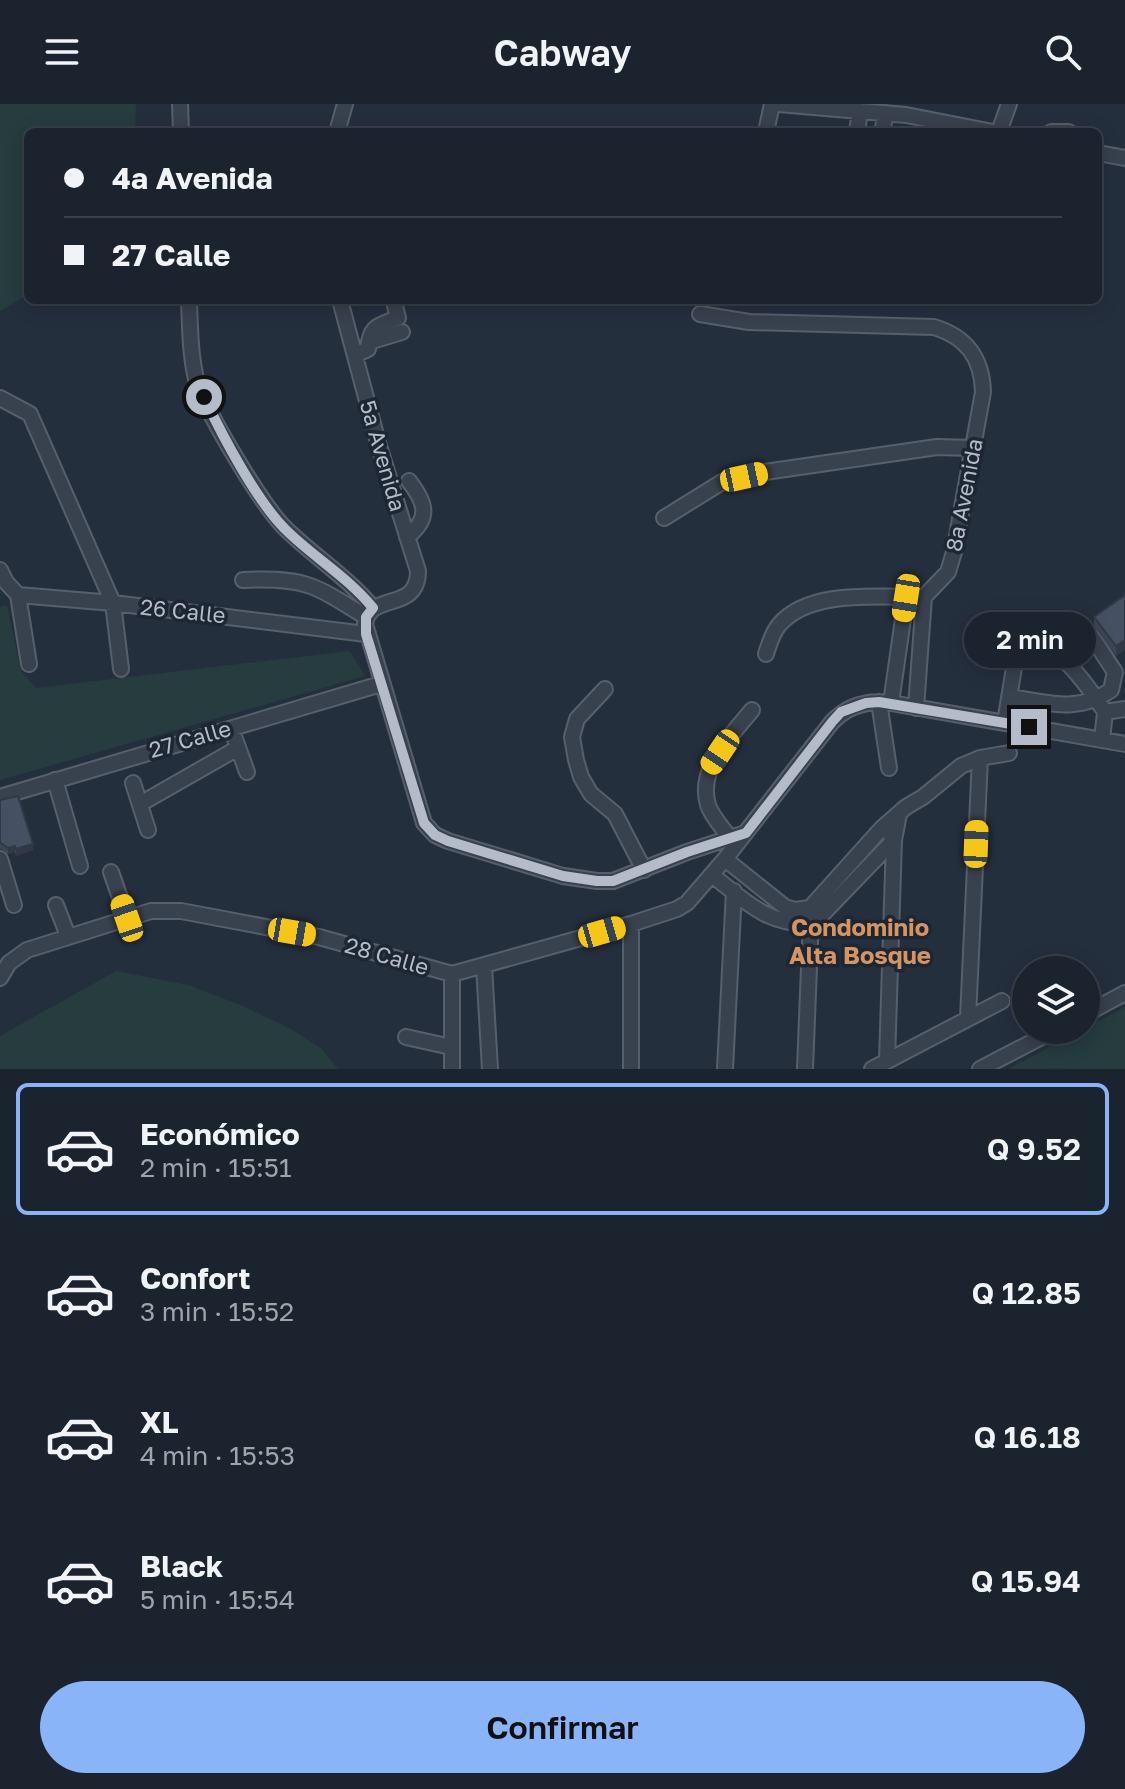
<!DOCTYPE html>
<html lang="es">
<meta charset="utf-8">
<style>
body{margin:0;font-family:"Golos Text",sans-serif;background:#282f3a;color:#f1f3f6;height:100vh;display:flex;flex-direction:column;font-size:30px;white-space:nowrap}
*{box-sizing:border-box;margin:0}
p{font-size:26px;color:#a0a4aa}
.icon{flex:none;width:44px;height:44px;fill:none;stroke:currentColor;stroke-width:2;stroke-linecap:round;stroke-linejoin:round}
.map{position:relative;height:965px;overflow:hidden}
.sheet{display:flex;flex-direction:column;background:#1b232e;flex:1}
.sheet>*{flex:none}
.guide{position:absolute;left:24px;top:24px;width:1078px;height:176px;border-radius:12px;box-shadow:0 4px 20px #0003,0 0 0 2px #39404a;display:grid;align-content:center;height:176px;padding:0 40px;background:#1b232e}
.tools{position:absolute;left:1012px;top:852px;display:grid;gap:16px}
.tools a{display:grid;place-items:center;width:88px;height:88px;border-radius:50%;background:#1b232e;box-shadow:0 4px 20px #0003,0 0 0 2px #39404a;font-size:40px}
.end{position:absolute;width:36px;height:36px;margin:-18px;border:10px solid #b4bcc9;background:#111;box-shadow:0 0 0 4px #111}
.from{border-radius:50%}
.bubble{position:absolute;height:56px;border-radius:28px;background:#1b232e;box-shadow:0 4px 20px #0003,0 0 0 2px #39404a;font-size:26px;font-weight:600;line-height:56px;text-align:center}
.car{position:absolute;width:24px;height:48px;margin:-24px -12px;border-radius:10px;box-shadow:0 0 6px 2px #0007;background:linear-gradient(#f5c518 24%,#345 0 40%,#f5c518 0 76%,#345 0 86%,#f5c518 0)}
.guide b{display:flex;align-items:center;gap:28px;height:76px;font-size:30px}
.guide b+b{border-top:2px solid #39404a}
.guide i{width:20px;height:20px;background:#f1f3f6}
ul{padding:14px 0 0;list-style:none}
li{display:flex;align-items:center;gap:24px;height:132px;margin:0 16px 12px;padding:0 24px;border:4px solid transparent;border-radius:12px}
li div{flex:1}
li b{display:block;font-size:30px}
li em{font-style:normal;font-weight:600}
li.selected{border-color:#8ab4f8}
li>.icon{width:72px;height:72px;stroke-width:1.5}
.button{display:flex;gap:16px;margin-top:auto;padding:16px 40px}
.button a{flex:1;height:92px;border-radius:48px;background:#8ab4f8;color:#111;font-size:32px;font-weight:600;line-height:92px;text-align:center}
header{display:flex;justify-content:space-between;align-items:center;height:104px;padding:0 40px;background:#1b232e;font-size:36px;font-weight:600}
.map>svg:first-child{display:block}
.green{fill:#263c3f}
.lines{fill:none;stroke-linecap:round;stroke-linejoin:round}
.minor-casing{stroke:#565f6c;stroke-width:18}
.minor{stroke:#38414e;stroke-width:14}
.wall{fill:#3b4654}
.shaded-wall{fill:#303945}
.building{fill:#455162;stroke:#303945;stroke-width:2}
.route{stroke:#b4bcc9;stroke-width:10}
.labels{text-anchor:middle;stroke-width:7;stroke-linejoin:round;paint-order:stroke}
.street-label{font-size:22px;fill:#b4bcc9;stroke:#1d2633}
.neighbourhood-label{font-size:24px;font-weight:bold;fill:#d59563;stroke:#1d2633}
</style>
<header><svg class="icon" aria-label="menu" viewBox="0 0 24 24"><path d="M4 6h16M4 12h16M4 18h16"/></svg>Cabway<svg class="icon" aria-label="search" viewBox="0 0 24 24"><circle cx="10" cy="10" r="6"/><path d="M15 15l6 6"/></svg></header>
<div class="map">
<svg width="1125" height="965" viewBox="0 0 1125 965">
<rect width="100%" height="100%" fill="#242f3e"/>
<path class="green" d="M0,0H136L135,28H28V191L0,207Z
M7,501L21,567L36,584L350,547L365,572L0,676V503Z
M116,867L188,881L243,902L291,925L322,945L338,965H0V932Z
M1125,903V965H1008Z"/>
<g class="lines">
<defs>
<path id="minor" d="M180,0L181,28
M779,0L906,11L993,28
M337,28L345,0
M766,28L772,0
M857,28L860,7
M882,28L886,9
M999,28L1009,0
M1051,28H1069
M1098,49L1125,54
M189,196C190,222 190,249 196,275C204,305 264,405 287,426C315,453 348,474 373,504
M340,196L379,342L418,467C418,509 370,487 365,520L424,719L435,731L448,737L563,772L597,777H613L687,748L745,729
M700,210L749,218L934,223C967,233 982,254 983,288L954,448L948,468L924,493L916,604
M369,238L402,228
M355,251L368,245C370,221 378,222 398,214L395,202
M0,294L30,310L113,499L121,565
M664,414L722,378L765,368L937,343L973,344
M407,433C431,414 426,399 409,377
M0,466L6,478L18,491L113,499L366,530
M243,476C305,473 315,481 366,513
M18,491L29,560
M766,550C769,541 772,529 779,521C810,484 882,494 924,493
M605,585L577,615L572,633L576,656L581,673L591,690L615,710L644,766
M1010,593C1048,598 1077,610 1111,586L1115,568C1086,526 1085,505 1036,543
M879,598L889,664
M891,599L906,494
M1105,608L1125,605
M1005,619L1016,551C1050,521 1089,584 1105,608L1102,636
M235,635L247,668
M55,676L80,762
M133,679L148,726
M0,693L381,580
M140,700L238,644
M729,733C723,724 712,713 708,701C697,664 731,632 752,606
M0,755L14,801
M725,755L785,803L795,806L810,804L882,724L906,703L923,693L961,662L980,654L1009,649
M111,768L127,814
M712,771C749,800 763,818 812,821L894,736L899,710
M56,801L68,832
M484,862L490,965
M0,874L9,859L27,846L151,807H181L319,833L452,870L631,820L677,805L687,799L725,755L832,618C848,601 869,596 891,599L1125,640
M1086,910L1125,889
M968,914L980,654
M406,933L451,943
M887,957L894,736L891,733
M452,965V870
M631,965V820
M725,965L734,787
M805,965L811,813
M872,965L1002,897
M980,965L1055,926"/>
</defs>
<use href="#minor" class="minor-casing"/>
<use href="#minor" class="minor"/>
</g>
<path class="wall" d="M1125,491V545L1116,552L1094,522V513Z
M0,696L33,746L16,752L15,748L8,750L1,745L0,746Z"/>
<path class="shaded-wall" d="M1125,536V545L1116,552V542Z
M33,740V746L16,752V745Z
M15,742V748L8,750V744Z"/>
<path class="building" d="M1125,491V536L1116,542L1094,513Z
M18,692L33,740L16,745L15,742L8,744L1,739H0V696Z"/>
<g class="lines">
<path class="route" d="M204,293C222,331 256,396 285,425C313,453 348,473 373,504L366,513V530L424,719L435,731L448,737L563,772L597,777H613L687,748L746,729L832,618L841,608L866,599L879,598L1029,623"/>
</g>
<g class="labels">
<g class="street-label">
<text transform="translate(383 352) rotate(74)" y="8">5a Avenida</text>
<text transform="translate(964 391) rotate(-79)" y="8">8a Avenida</text>
<text transform="translate(183 507) rotate(6)" y="8">26 Calle</text>
<text transform="translate(190 635) rotate(-16)" y="8">27 Calle</text>
<text transform="translate(387 852) rotate(16)" y="8">28 Calle</text>
</g>
<g class="neighbourhood-label">
<text x="860" y="832">Condominio<tspan x="860" dy="28">Alta Bosque</tspan></text>
</g>
</g>
</svg>
<div class="tools">
<a><svg class="icon" aria-label="layers" viewBox="0 0 24 24"><path d="M12 4l9 5-9 5-9-5zM3 14l9 5 9-5"/></svg></a>
</div>
<i class="end from" style="left:204px;top:293px"></i>
<i class="end" style="left:1029px;top:623px"></i>
<div class="bubble" style="left:964px;top:508px;width:132px">2 min</div>
<i class="car" style="left:744px;top:373px;rotate:78deg"></i>
<i class="car" style="left:906px;top:494px;rotate:189deg"></i>
<i class="car" style="left:720px;top:648px;rotate:214deg"></i>
<i class="car" style="left:976px;top:740px;rotate:2deg"></i>
<i class="car" style="left:127px;top:814px;rotate:341deg"></i>
<i class="car" style="left:292px;top:828px;rotate:100deg"></i>
<i class="car" style="left:602px;top:828px;rotate:74deg"></i>
<div class="guide">
<b><i class="from"></i>4a Avenida</b>
<b><i></i>27 Calle</b>
</div>
</div>
<section class="sheet">
<ul>
<li class="selected"><svg class="icon" aria-label="car" viewBox="0 0 24 24"><path d="M5 17H2v-5l4-1 3-4h7l3 4 3 1v5h-3M9 17h6M6 11h13"/><circle cx="7" cy="17" r="2"/><circle cx="17" cy="17" r="2"/></svg><div><b>Económico</b><p>2 min · 15:51</p></div><em>Q 9.52</em></li>
<li><svg class="icon" aria-label="car" viewBox="0 0 24 24"><path d="M5 17H2v-5l4-1 3-4h7l3 4 3 1v5h-3M9 17h6M6 11h13"/><circle cx="7" cy="17" r="2"/><circle cx="17" cy="17" r="2"/></svg><div><b>Confort</b><p>3 min · 15:52</p></div><em>Q 12.85</em></li>
<li><svg class="icon" aria-label="car" viewBox="0 0 24 24"><path d="M5 17H2v-5l4-1 3-4h7l3 4 3 1v5h-3M9 17h6M6 11h13"/><circle cx="7" cy="17" r="2"/><circle cx="17" cy="17" r="2"/></svg><div><b>XL</b><p>4 min · 15:53</p></div><em>Q 16.18</em></li>
<li><svg class="icon" aria-label="car" viewBox="0 0 24 24"><path d="M5 17H2v-5l4-1 3-4h7l3 4 3 1v5h-3M9 17h6M6 11h13"/><circle cx="7" cy="17" r="2"/><circle cx="17" cy="17" r="2"/></svg><div><b>Black</b><p>5 min · 15:54</p></div><em>Q 15.94</em></li>
</ul>
<div class="button"><a>Confirmar</a></div>
</section>
